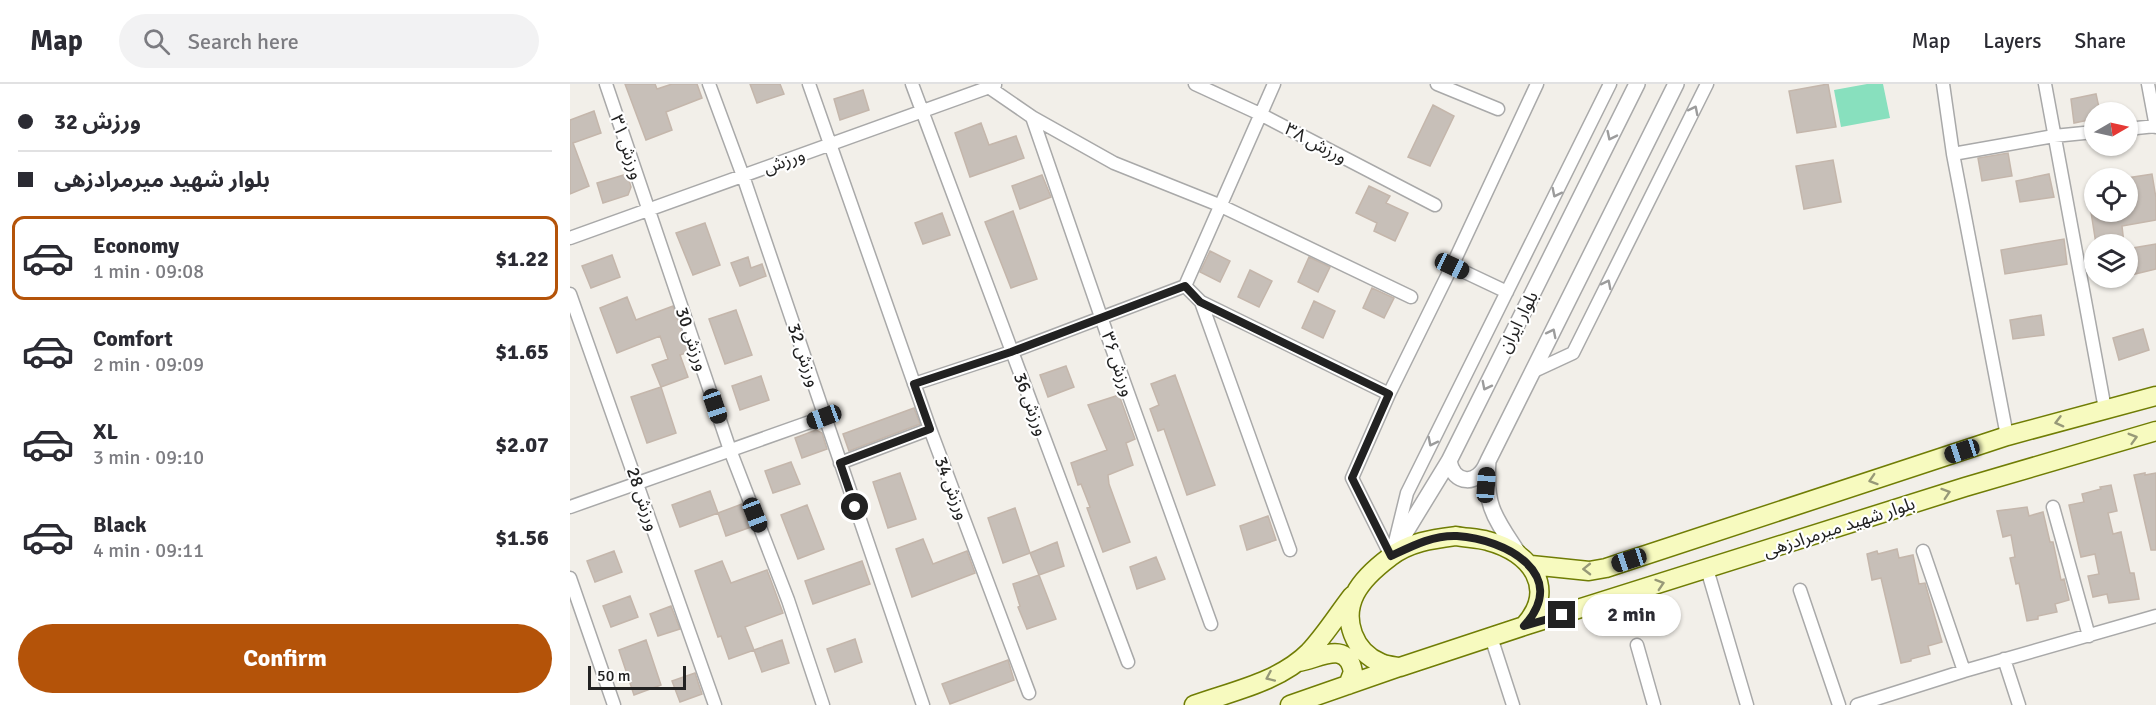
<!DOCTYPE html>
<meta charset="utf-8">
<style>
body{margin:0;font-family:Signika,"Noto Sans Arabic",sans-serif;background:#f2f2f3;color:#2b2b33;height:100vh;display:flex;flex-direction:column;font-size:22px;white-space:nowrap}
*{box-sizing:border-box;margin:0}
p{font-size:20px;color:#7c7c81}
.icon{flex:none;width:33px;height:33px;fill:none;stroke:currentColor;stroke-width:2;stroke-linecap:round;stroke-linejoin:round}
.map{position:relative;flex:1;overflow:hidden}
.panel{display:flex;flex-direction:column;background:#fff;width:570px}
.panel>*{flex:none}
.hud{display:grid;align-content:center;height:132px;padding:0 18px;background:#fff}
.needle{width:39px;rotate:81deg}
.fabs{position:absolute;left:1514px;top:18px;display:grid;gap:12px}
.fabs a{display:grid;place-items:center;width:54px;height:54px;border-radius:50%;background:#fff;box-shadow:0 2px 4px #0004;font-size:30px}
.scale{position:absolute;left:18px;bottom:15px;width:98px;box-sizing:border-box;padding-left:6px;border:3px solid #222;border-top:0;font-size:16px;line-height:21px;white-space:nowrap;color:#222;-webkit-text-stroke:4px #fff;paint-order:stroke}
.end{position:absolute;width:27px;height:27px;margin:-14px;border:8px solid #222;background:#fff;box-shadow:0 0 0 3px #fff}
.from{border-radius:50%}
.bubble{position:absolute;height:42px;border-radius:21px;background:#fff;box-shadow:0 2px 4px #0004;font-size:20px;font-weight:800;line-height:42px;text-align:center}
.car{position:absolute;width:18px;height:36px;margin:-18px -9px;border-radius:8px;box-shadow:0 0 4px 2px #0007;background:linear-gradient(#222 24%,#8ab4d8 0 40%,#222 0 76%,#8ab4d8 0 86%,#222 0)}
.hud b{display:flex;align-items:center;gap:21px;height:57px;font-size:22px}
.hud b+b{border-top:2px solid #e1e1e2}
.hud i{width:15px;height:15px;background:#2b2b33}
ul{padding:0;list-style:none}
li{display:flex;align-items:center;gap:18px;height:84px;margin:0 12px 9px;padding:0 6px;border:3px solid transparent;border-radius:12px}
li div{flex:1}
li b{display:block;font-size:22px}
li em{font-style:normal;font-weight:800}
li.active{border-color:#b45309}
li>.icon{width:54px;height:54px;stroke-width:1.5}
.cta{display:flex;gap:12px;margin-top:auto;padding:12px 18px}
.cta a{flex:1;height:69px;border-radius:36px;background:#b45309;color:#fff;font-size:24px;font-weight:800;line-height:69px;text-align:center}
header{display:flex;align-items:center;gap:36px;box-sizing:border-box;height:84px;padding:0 30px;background:#fff;border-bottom:2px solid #e1e1e2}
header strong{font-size:28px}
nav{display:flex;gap:33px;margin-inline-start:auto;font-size:21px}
.search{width:420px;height:54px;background:#f2f2f3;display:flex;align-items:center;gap:15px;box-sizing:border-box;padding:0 21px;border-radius:33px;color:#7c7c81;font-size:22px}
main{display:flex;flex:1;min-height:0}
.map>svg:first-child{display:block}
.pitch{fill:#88e0be}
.building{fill:#c7bfb8;stroke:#c4b6ab;stroke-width:1.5}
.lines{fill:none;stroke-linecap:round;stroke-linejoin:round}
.minor-casing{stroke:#a9a9a9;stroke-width:15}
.tertiary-casing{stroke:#a9a9a9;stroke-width:18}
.secondary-casing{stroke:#707d05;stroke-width:21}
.minor{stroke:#fff;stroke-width:12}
.tertiary{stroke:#fff;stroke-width:15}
.secondary{stroke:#f7fabf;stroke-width:18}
.oneway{stroke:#9c9c9c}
.oneway2{stroke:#979978}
.route{stroke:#222;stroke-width:8}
.labels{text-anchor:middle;stroke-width:4.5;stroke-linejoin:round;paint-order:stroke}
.street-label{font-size:18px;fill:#222;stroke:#fff}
</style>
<header>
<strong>Map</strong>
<div class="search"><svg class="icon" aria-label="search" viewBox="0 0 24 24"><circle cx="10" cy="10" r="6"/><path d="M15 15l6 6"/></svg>Search here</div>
<nav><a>Map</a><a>Layers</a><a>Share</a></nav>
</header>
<main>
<section class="panel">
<div class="hud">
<b><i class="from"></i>ورزش 32</b>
<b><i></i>بلوار شهید میرمرادزهی</b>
</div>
<ul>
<li class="active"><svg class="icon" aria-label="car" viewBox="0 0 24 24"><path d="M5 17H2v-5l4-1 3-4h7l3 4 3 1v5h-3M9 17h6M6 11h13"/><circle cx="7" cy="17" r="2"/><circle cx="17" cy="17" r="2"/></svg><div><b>Economy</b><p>1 min · 09:08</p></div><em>$1.22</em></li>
<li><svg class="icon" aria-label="car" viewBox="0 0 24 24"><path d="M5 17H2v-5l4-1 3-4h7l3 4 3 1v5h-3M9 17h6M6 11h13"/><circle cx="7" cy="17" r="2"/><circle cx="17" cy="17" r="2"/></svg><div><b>Comfort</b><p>2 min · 09:09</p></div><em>$1.65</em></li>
<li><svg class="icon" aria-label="car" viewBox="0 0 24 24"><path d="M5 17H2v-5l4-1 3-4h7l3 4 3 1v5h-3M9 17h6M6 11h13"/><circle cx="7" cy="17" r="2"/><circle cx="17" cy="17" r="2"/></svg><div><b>XL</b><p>3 min · 09:10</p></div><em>$2.07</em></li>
<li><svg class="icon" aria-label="car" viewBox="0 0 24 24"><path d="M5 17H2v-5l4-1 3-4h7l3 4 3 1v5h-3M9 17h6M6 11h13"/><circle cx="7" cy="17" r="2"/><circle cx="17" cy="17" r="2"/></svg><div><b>Black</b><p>4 min · 09:11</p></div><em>$1.56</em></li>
</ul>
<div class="cta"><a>Confirm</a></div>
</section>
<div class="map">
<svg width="1586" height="621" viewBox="0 0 1586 621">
<rect width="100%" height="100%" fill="#f2efe9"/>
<path class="pitch" d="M1297,0H1313L1320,34L1271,43L1264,6Z"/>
<path class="building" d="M55,0H85L87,5L102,0H127L132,14L96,28L102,46L76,56Z
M180,0H210L214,10L187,19Z
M1258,0L1266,43L1227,49L1219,7Z
M293,6L299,26L270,36L264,15Z
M1526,10L1530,28H1524V35L1504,39L1501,15Z
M863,21L884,32L860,82L838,73Z
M24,27L31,49L3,59L19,102L0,110V36Z
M411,39L419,61L446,52L454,74L400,93L385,49Z
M1438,69L1442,92L1412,97L1408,74Z
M1263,76L1271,118L1234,125L1226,82Z
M57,90L61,103L58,111L33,119L27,99Z
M1479,90L1484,113L1450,118L1446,97Z
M1582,90L1586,114V136L1552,142L1554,160H1526L1521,128H1560L1557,94Z
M472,91L481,113L450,125L442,102Z
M799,102L820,112L816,119L838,129L825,157L804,147L807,139L786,129Z
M443,127L467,195L441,204L415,138Z
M372,129L380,151L353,160L345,139Z
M135,139L150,181L123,191L106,149Z
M1494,155L1497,180L1435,190L1431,166Z
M1586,160V185L1557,192V165Z
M640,167L660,177L650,198L630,188Z
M42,171L50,193L21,204L12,182Z
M178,173L181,184L192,180L196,192L170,202L161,179Z
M739,173L760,183L748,208L728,198Z
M680,186L702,197L689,223L668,213Z
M802,204L824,214L814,234L793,224Z
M57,213L66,236L103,222L118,268L110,271L118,293L91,303L82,281L98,275L90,252L47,269L30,224Z
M744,217L765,227L753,254L732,244Z
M166,226L182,271L155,280L139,235Z
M1471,231L1474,251L1443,255L1440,236Z
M1573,245L1579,266L1549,276L1543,254Z
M496,282L504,303L478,313L470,291Z
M605,291L645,401L617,411L594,345L588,347L580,325L589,321L581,300Z
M191,292L199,316L170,326L162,302Z
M91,303L106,349L77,359L61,313Z
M549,311L565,355L556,359L563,381L538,391L539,400L560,458L533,468L517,424L520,423L511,400L508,401L501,379L537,366L518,321Z
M344,324L350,340L279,367L273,350Z
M246,346L252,349L257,365L232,374L225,354Z
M221,378L230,400L203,409L195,387Z
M330,389L346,435L318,444L303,398Z
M1575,389V391L1586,389V466H1581L1564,391Z
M1541,401L1547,427L1538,429L1543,450L1551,448L1560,489H1564L1569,515L1539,519L1537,510L1523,513L1518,492L1529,490L1525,470L1511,473L1499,421L1514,418L1512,410L1531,405L1530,403Z
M140,407L148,429L110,443L102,421Z
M172,420L181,443L156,452L148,429Z
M237,421L254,465L228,475L211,431Z
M1457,423L1459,432L1473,428L1480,458H1483L1491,496L1494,495L1499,516L1485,520L1487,528L1468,532V535L1457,537L1449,499L1446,500L1440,474L1445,473L1441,451L1433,453L1427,427Z
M445,424L460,469L433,479L418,434Z
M698,432L706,456L677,466L670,442Z
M353,455L363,480L397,467L405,489L342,513L326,465Z
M487,458L494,482L469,491L460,469Z
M1327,465L1329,474L1343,471L1349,500L1355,499L1372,558L1358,562L1360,570L1341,575V577L1331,579L1311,494L1302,496L1297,470L1307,467L1308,470Z
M44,467L52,488L25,498L17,477Z
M586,473L595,495L567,505L560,483Z
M152,477L161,499L197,486L213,529L175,543L184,566L159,575L151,552L148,553L125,487Z
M292,477L300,500L243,520L235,497Z
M469,491L486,535L457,545L448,523L450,522L443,500Z
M60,512L68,533L41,543L33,522Z
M101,522L110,545L88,552L80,530Z
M285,555L292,578L265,588L257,565Z
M76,556L91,601L64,611L49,566Z
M212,556L219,579L192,588L184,566Z
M438,576L444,596L380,620L372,600Z
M125,589L132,610L110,618L102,597Z"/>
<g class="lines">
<defs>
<path id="minor" d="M36,0L160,366L218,516L253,621
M139,0L173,92L353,621
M239,0L360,345L459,609
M342,0L558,578
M625,0L690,30L865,121
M867,0L928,25
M1373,0L1383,70L1437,352
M1475,0L1535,325
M1578,0L1586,43
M420,4L462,33L539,256L641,540
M462,33L544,79L649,121L841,213
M1557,45L1586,42
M1383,70L1484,52L1524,48
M0,154L425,1
M882,182L937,208
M615,202L631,218L819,310
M0,210L145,621
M631,218L720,466
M962,288L1003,269L1137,0
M344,300L441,268L615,202L704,0
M270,379L360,345
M0,423L254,333
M1483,423L1519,552
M824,462L837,409L1040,0
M1353,467L1394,587
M821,472L782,394L819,310L882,182L967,0
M1137,485L1177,621
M0,494L44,621
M1230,506L1269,621
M921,553L943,621
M1067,561L1084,621
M1434,575L1449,621
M1287,621L1394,587L1586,532"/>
<path id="tertiary" d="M879,377C884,401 908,402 917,379
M821,472L879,377L1067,0
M950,472C926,435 914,424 918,377L1106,0"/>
<path id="secondary" d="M886,452C896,454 908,454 918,457C961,468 988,505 954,542L830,583C824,582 817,582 811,579C784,568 772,536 785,510C792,496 808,482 820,473C839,458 863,455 886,452Z
M961,481L1019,487L1036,484L1437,352L1586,312
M954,542L1395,403L1586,347
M728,578C749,575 777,555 783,588L778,601
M624,621C663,607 709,598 739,568C755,551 768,530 782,512
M720,621L829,583"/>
</defs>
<use href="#minor" class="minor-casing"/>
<use href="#tertiary" class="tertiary-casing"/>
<use href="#secondary" class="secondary-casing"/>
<use href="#minor" class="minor"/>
<use href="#tertiary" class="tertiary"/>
<use href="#secondary" class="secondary"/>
</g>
<defs><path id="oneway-chevron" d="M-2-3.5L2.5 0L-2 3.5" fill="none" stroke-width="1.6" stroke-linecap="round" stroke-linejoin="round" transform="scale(1.5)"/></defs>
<g class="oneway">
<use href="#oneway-chevron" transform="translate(1124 26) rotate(-63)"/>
<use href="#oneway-chevron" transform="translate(1041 52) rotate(116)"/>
<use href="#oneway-chevron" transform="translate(986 109) rotate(117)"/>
<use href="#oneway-chevron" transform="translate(1037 200) rotate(-63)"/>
<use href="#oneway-chevron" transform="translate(982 249) rotate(-63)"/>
<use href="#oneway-chevron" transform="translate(916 302) rotate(117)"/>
<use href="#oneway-chevron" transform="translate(862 358) rotate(117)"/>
</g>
<g class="oneway2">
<use href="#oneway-chevron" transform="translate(1489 338) rotate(165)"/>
<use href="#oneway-chevron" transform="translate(1563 354) rotate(-16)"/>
<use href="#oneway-chevron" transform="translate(1303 396) rotate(162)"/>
<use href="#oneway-chevron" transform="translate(1376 409) rotate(-18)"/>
<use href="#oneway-chevron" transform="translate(1017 485) rotate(179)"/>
<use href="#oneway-chevron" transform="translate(1090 500) rotate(-18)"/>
<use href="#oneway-chevron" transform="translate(700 593) rotate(156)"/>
</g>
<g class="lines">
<path class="route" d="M285,423L270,379L360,345L344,300L441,268L615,202L630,218L819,310L782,394L821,472C842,462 863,451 887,452C935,455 1001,490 954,542L992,531"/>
</g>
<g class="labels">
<g class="street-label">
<text transform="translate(746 59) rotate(28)" y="6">ورزش ۳۸</text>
<text transform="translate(57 63) rotate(71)" y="6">ورزش ۳۱</text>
<text transform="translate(214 77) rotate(-20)" y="6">ورزش</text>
<text transform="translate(948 238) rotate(-63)" y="6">بلوار ایران</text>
<text transform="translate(122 255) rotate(71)" y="6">ورزش 30</text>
<text transform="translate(234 271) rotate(71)" y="6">ورزش 32</text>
<text transform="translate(548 280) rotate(71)" y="6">ورزش ۳۶</text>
<text transform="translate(461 320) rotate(69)" y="6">ورزش 36</text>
<text transform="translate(382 404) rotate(69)" y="6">ورزش 34</text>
<text transform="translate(73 415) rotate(71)" y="6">ورزش 28</text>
<text transform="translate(1269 443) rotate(-18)" y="6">بلوار شهید میرمرادزهی</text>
</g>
</g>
</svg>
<div class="fabs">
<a><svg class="needle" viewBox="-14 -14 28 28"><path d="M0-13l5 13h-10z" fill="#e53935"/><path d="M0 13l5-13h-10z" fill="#7c7c81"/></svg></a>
<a><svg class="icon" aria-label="locate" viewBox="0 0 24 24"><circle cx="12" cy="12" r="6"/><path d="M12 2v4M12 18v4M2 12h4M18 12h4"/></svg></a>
<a><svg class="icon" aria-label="layers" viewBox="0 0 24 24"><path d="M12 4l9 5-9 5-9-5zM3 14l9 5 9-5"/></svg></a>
</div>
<div class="scale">50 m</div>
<i class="end from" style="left:285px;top:423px"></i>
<i class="end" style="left:992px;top:531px"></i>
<div class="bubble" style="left:1012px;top:510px;width:99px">2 min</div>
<i class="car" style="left:882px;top:182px;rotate:115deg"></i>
<i class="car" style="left:145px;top:322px;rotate:161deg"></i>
<i class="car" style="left:254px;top:333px;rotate:250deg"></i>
<i class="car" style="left:1392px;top:367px;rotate:252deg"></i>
<i class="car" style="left:916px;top:401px;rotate:4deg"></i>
<i class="car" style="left:185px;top:431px;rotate:159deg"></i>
<i class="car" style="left:1059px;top:476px;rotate:252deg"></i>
</div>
</main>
